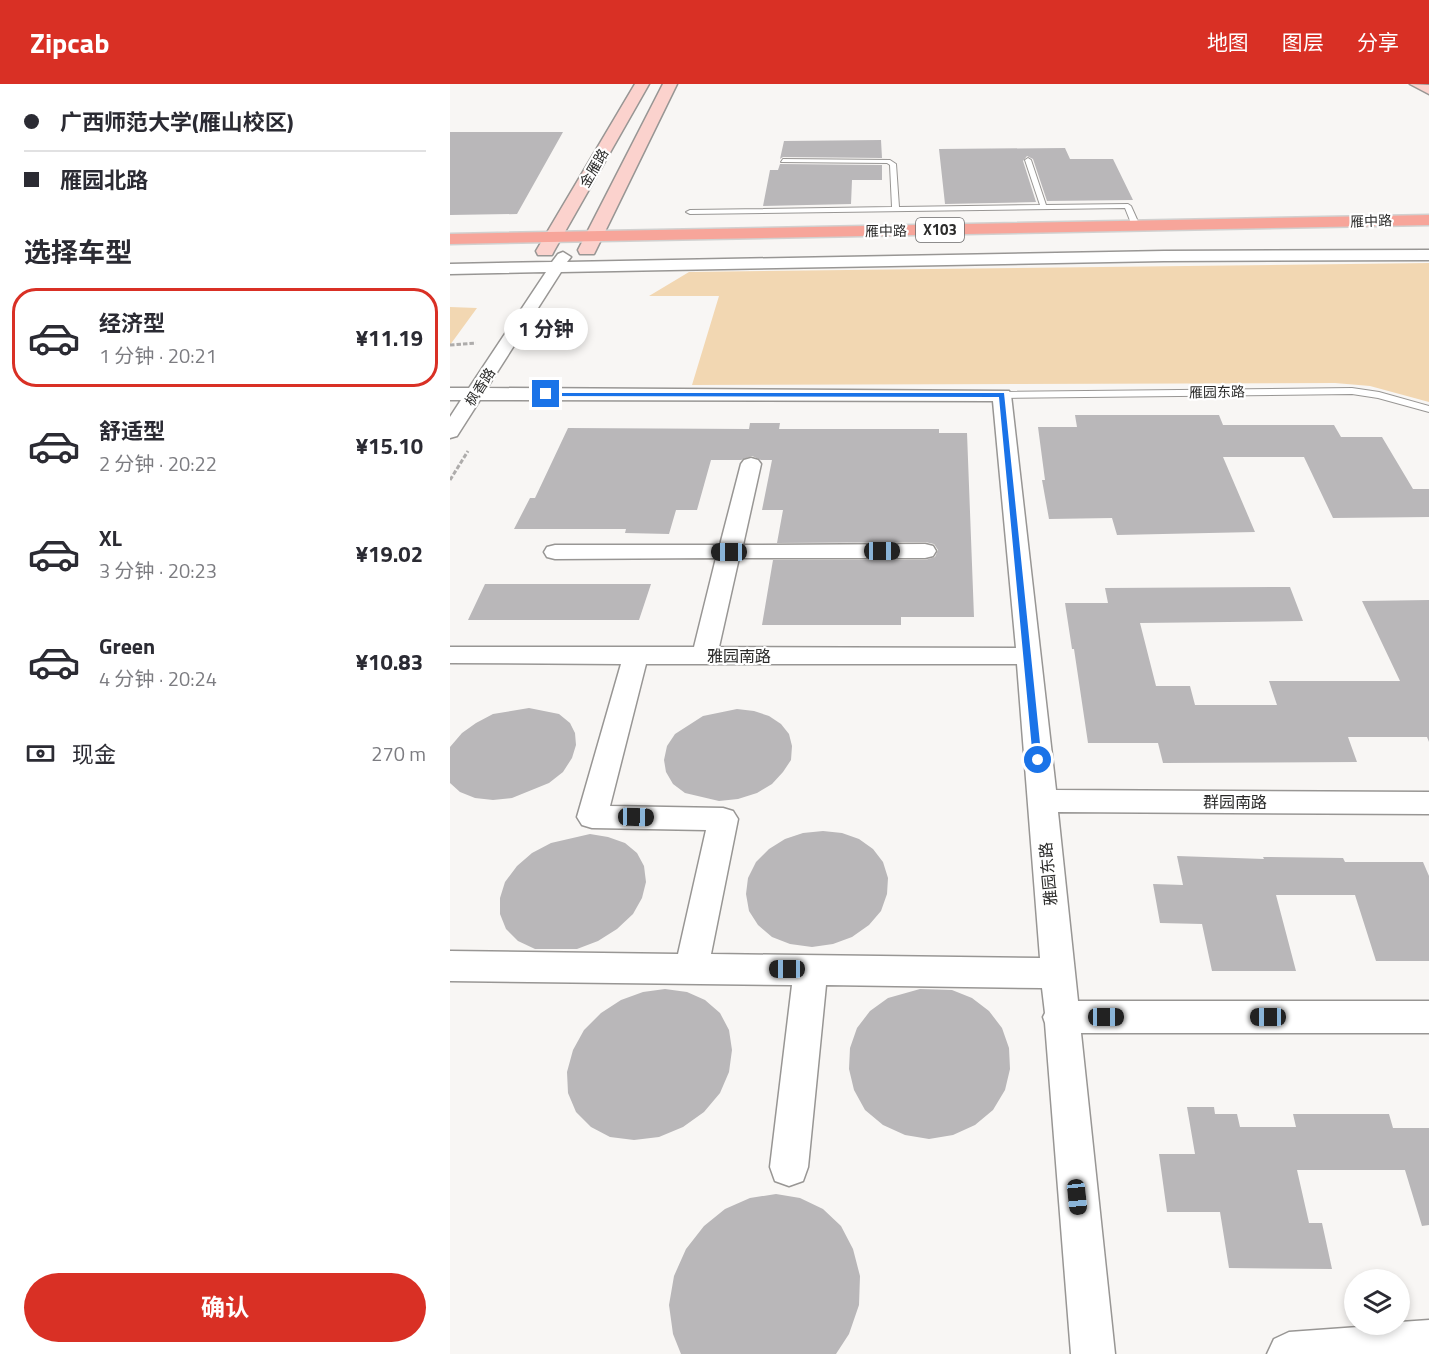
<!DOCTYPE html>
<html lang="zh">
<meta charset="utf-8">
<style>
body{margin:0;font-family:"Titillium Web","Noto Sans SC",sans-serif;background:#f7f7f7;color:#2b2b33;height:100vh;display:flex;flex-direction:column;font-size:22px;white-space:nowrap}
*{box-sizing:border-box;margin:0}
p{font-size:20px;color:#7c7c81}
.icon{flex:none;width:33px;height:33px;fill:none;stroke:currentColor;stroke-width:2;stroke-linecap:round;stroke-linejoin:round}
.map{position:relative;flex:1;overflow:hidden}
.drawer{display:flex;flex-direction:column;background:#fff;width:450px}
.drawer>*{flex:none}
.top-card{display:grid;align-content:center;height:132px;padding:0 24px;background:#fff}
.tools{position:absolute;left:894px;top:1185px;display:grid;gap:12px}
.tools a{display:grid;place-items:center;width:66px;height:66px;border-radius:50%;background:#fff;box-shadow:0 3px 9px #0003;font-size:30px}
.end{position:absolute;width:27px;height:27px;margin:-14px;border:8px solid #1a73e8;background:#fff;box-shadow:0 0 0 3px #fff}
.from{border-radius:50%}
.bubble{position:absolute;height:42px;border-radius:21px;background:#fff;box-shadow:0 3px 9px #0003;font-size:20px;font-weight:700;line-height:42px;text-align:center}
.car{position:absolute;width:18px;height:36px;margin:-18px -9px;border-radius:8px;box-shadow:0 0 4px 2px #0007;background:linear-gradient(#222 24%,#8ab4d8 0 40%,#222 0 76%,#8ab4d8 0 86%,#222 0)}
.top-card b{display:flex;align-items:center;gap:21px;height:57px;font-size:22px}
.top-card b+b{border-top:2px solid #e1e1e2}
.top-card i{width:15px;height:15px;background:#2b2b33}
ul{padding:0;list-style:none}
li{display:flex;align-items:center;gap:18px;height:99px;margin:0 12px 9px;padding:0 12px;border:3px solid transparent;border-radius:24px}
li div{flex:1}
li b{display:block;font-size:22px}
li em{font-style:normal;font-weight:700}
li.active{border-color:#d93025}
li>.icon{width:54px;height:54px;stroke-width:1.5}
h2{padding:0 24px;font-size:27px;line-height:72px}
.pay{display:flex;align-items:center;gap:15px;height:66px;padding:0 24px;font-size:22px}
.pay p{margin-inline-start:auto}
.action{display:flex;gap:12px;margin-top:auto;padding:12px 24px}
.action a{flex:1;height:69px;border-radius:36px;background:#d93025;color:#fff;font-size:24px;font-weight:700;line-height:69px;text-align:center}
header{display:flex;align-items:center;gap:36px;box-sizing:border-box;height:84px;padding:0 30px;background:#d93025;color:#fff}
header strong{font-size:28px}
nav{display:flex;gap:33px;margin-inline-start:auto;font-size:21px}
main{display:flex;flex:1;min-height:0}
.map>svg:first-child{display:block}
.green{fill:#f2d7b2}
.building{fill:#b9b7b9}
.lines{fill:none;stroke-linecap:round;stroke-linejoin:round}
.lane-casing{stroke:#989694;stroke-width:2}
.street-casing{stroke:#989694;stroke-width:3}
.secondary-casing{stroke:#989694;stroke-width:3}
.primary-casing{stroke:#d1d1d0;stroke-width:3}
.path{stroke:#aeacab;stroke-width:3;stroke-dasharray:4.5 2;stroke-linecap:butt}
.lane{fill:#fff;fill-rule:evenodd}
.street{fill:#fff;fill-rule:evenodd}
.secondary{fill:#fbd2cd;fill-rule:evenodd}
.primary{fill:#f7a59a;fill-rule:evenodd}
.route{fill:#1a73e8}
.labels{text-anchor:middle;stroke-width:4.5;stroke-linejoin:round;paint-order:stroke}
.far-street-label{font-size:14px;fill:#2c2c2b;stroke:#fff}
.shield{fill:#fff;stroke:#6b6b6b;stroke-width:1.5}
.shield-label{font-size:15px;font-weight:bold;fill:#2c2c2b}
.street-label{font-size:16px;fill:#2c2c2b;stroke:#fff}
</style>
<header>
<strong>Zipcab</strong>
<nav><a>地图</a><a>图层</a><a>分享</a></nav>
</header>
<main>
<section class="drawer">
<div class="top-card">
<b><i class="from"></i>广西师范大学(雁山校区)</b>
<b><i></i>雁园北路</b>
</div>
<h2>选择车型</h2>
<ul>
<li class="active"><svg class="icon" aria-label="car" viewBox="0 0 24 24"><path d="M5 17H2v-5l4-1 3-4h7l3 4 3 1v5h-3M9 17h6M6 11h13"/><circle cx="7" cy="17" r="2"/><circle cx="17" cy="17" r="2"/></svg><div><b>经济型</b><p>1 分钟 · 20:21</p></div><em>¥11.19</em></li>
<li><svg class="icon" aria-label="car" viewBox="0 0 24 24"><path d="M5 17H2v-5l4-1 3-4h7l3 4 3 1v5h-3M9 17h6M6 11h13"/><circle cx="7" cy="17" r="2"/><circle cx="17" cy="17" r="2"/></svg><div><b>舒适型</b><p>2 分钟 · 20:22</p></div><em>¥15.10</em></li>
<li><svg class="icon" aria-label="car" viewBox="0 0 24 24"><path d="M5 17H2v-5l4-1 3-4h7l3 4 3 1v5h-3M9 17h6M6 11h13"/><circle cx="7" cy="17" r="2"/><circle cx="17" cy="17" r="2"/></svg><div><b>XL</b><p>3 分钟 · 20:23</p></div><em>¥19.02</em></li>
<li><svg class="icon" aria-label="car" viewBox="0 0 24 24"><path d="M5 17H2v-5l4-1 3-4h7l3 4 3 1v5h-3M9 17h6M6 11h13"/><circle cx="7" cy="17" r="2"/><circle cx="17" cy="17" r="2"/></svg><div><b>Green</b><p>4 分钟 · 20:24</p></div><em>¥10.83</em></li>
</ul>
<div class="pay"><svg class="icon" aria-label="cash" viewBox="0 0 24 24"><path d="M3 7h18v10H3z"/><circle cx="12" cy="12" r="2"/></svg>现金<p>270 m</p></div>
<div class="action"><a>确认</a></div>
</section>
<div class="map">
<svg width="979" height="1270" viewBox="0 0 979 1270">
<rect width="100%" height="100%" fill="#f8f6f4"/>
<path class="green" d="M979,179V318L920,302L885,299L242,301L269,212H199L239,188Z
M0,223L27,224L0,261Z"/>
<path class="building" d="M0,48H113L67,130L0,131Z
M431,56L432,74L333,73L330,75L334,57Z
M615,64L620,75H663L683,116L597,117L583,75L577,72L573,77L586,118L495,120L489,65Z
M330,80L432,81V96H402L401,120L313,122L320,86H328Z
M625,331H769L773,341H884L891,353H932L963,405H979V433L883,434L854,373H773L805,448L667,451L662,434L599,435L592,396H595L588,343H627Z
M300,339H330L329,345H489V349H517L524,533H451V541H312L323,476H475L485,473L488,466L484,460L475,458L327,459L333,426H312L322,376H311L302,372L291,376H261L247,426H226L219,450L175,449L176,445H64L80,414H85L118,344L299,345Z
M35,500H201L189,536H18Z
M840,503L853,537L690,539L706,602H740L745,621H827L819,597H950L912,517L979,516V658L977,653H898L907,678L713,679L708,659H638L624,565H622L615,519H658L655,504Z
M79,624L109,630L120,639L125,649L126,661L122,674L113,688L99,699L62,714L43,716L25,714L10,708L0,699V663L12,649L26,639L43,630Z
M287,625L304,627L319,632L331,640L339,650L342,662L341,676L333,688L322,700L307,709L288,715L269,717L235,709L223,700L216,688L214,676L217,662L225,650L253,632Z
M373,747L392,749L409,755L423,765L433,778L438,794L437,810L431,827L419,841L402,853L383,860L362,863L340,860L322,853L308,841L299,827L296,810L298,794L306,778L319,765L335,755L353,749Z
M140,750L158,753L175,759L187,769L194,782L196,798L192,814L183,830L167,845L148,857L127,865H85L68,857L56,845L50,830V814L55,798L67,782L82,769L101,759Z
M727,772L814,775L813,773L893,774L895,778H973L979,792V877H926L905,811H826L846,887H762L752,840L710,839L703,800L733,801Z
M215,905L237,908L255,916L270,929L279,946L282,966L279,988L270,1009L254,1028L233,1043L209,1053L184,1056L160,1053L141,1043L126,1028L118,1009L117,988L123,966L134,946L151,929L171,916L193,908Z
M470,905L502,906L522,914L539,927L552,944L559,964L560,985L555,1006L543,1026L525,1041L503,1051L479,1055L455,1051L433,1041L415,1026L404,1006L399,985L400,964L407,944L420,927L438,914Z
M737,1023H764L765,1030H787L790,1043H846L843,1030H939L943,1044H979V1141L972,1142L955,1086H847L859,1139H872L882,1185L779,1184L770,1128H717L709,1070H745Z
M326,1110L350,1114L373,1125L391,1142L403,1165L410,1192L409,1221L399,1250L386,1270H231L223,1250L219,1221L224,1192L236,1165L254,1142L275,1125L300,1114Z"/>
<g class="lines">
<defs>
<path id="lane" d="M578,74L581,76L596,121L678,120L681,122L690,142L683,144L675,124L240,130L236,128L240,126L442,123L440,81L437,79L331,78L333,75L440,76L446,80L449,123L590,121L575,76Z
M902,304L929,308L979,322V328L928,314L902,310L552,314L547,311L552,308Z"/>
<path id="street" d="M979,166V176L714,177L111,188L37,304L559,307L561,311L606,706L979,708V730L608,728L628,917H979V949H631L665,1270H621L595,939L593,933L595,929L592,904L376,901L358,1083L353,1097L339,1102L325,1097L320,1083L342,901L0,897V867L228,870L256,746L142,744L132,741L127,733L171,580L0,579V563H244L266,474L105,475L97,473L94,468L97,463L105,461H270L291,380L294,376L301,374L308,376L311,380L293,461L475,460L483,462L486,467L483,472L475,474H289L269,563L566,564L543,317L30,316L7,352L0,354V333L11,316H0V304H19L96,188L0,190V180L102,178L108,170L113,168L121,173L117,178L714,167ZM196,580H567L590,874L261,870L288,735L283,727L273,724L160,722Z
M979,1236V1270H817L824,1255L839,1248L950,1240V1238Z"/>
<path id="secondary" d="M185,0H199L104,167L102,171H88L86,167Z
M213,0H227L146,166L144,170H130L128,166Z
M960,0L979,1V10Z"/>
<path id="primary" d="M979,131V141L0,160V150Z"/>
</defs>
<use href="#lane" class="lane-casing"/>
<use href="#street" class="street-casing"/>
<use href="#secondary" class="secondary-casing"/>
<use href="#primary" class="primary-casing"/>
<path class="path" d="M0,261L26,259
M0,396L18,367"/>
<use href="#lane" class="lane"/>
<use href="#street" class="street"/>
<use href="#secondary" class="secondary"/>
<use href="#primary" class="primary"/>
</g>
<path class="route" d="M94,309H554L592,679H584L583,676L549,313L96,312Z"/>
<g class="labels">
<g class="far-street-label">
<text transform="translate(144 84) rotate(-60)" y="5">金雁路</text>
<text transform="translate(921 137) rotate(-2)" y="5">雁中路</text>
<text transform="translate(436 147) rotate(-1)" y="5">雁中路</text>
<text transform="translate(30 303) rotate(-57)" y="5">枫香路</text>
<text transform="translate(767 308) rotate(-1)" y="5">雁园东路</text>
</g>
<rect class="shield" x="466" y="134" width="48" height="24" rx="4.5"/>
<g class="shield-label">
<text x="490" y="151">X103</text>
</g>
<g class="street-label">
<text x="289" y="578">雅园南路</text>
<text x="785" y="724">群园南路</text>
<text transform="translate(598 790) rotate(-95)" y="6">雅园东路</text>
</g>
</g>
</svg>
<div class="tools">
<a><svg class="icon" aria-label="layers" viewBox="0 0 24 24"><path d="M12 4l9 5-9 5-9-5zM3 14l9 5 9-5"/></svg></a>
</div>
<i class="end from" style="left:588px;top:676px"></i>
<i class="end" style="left:96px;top:310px"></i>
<div class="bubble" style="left:54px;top:224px;width:84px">1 分钟</div>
<i class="car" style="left:432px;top:467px;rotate:90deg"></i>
<i class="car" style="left:279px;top:468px;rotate:270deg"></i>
<i class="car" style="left:186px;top:733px;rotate:91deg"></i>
<i class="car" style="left:337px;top:885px;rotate:270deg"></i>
<i class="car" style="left:656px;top:933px;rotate:90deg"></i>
<i class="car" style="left:818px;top:933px;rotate:270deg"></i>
<i class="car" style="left:627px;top:1113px;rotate:174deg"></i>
</div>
</main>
